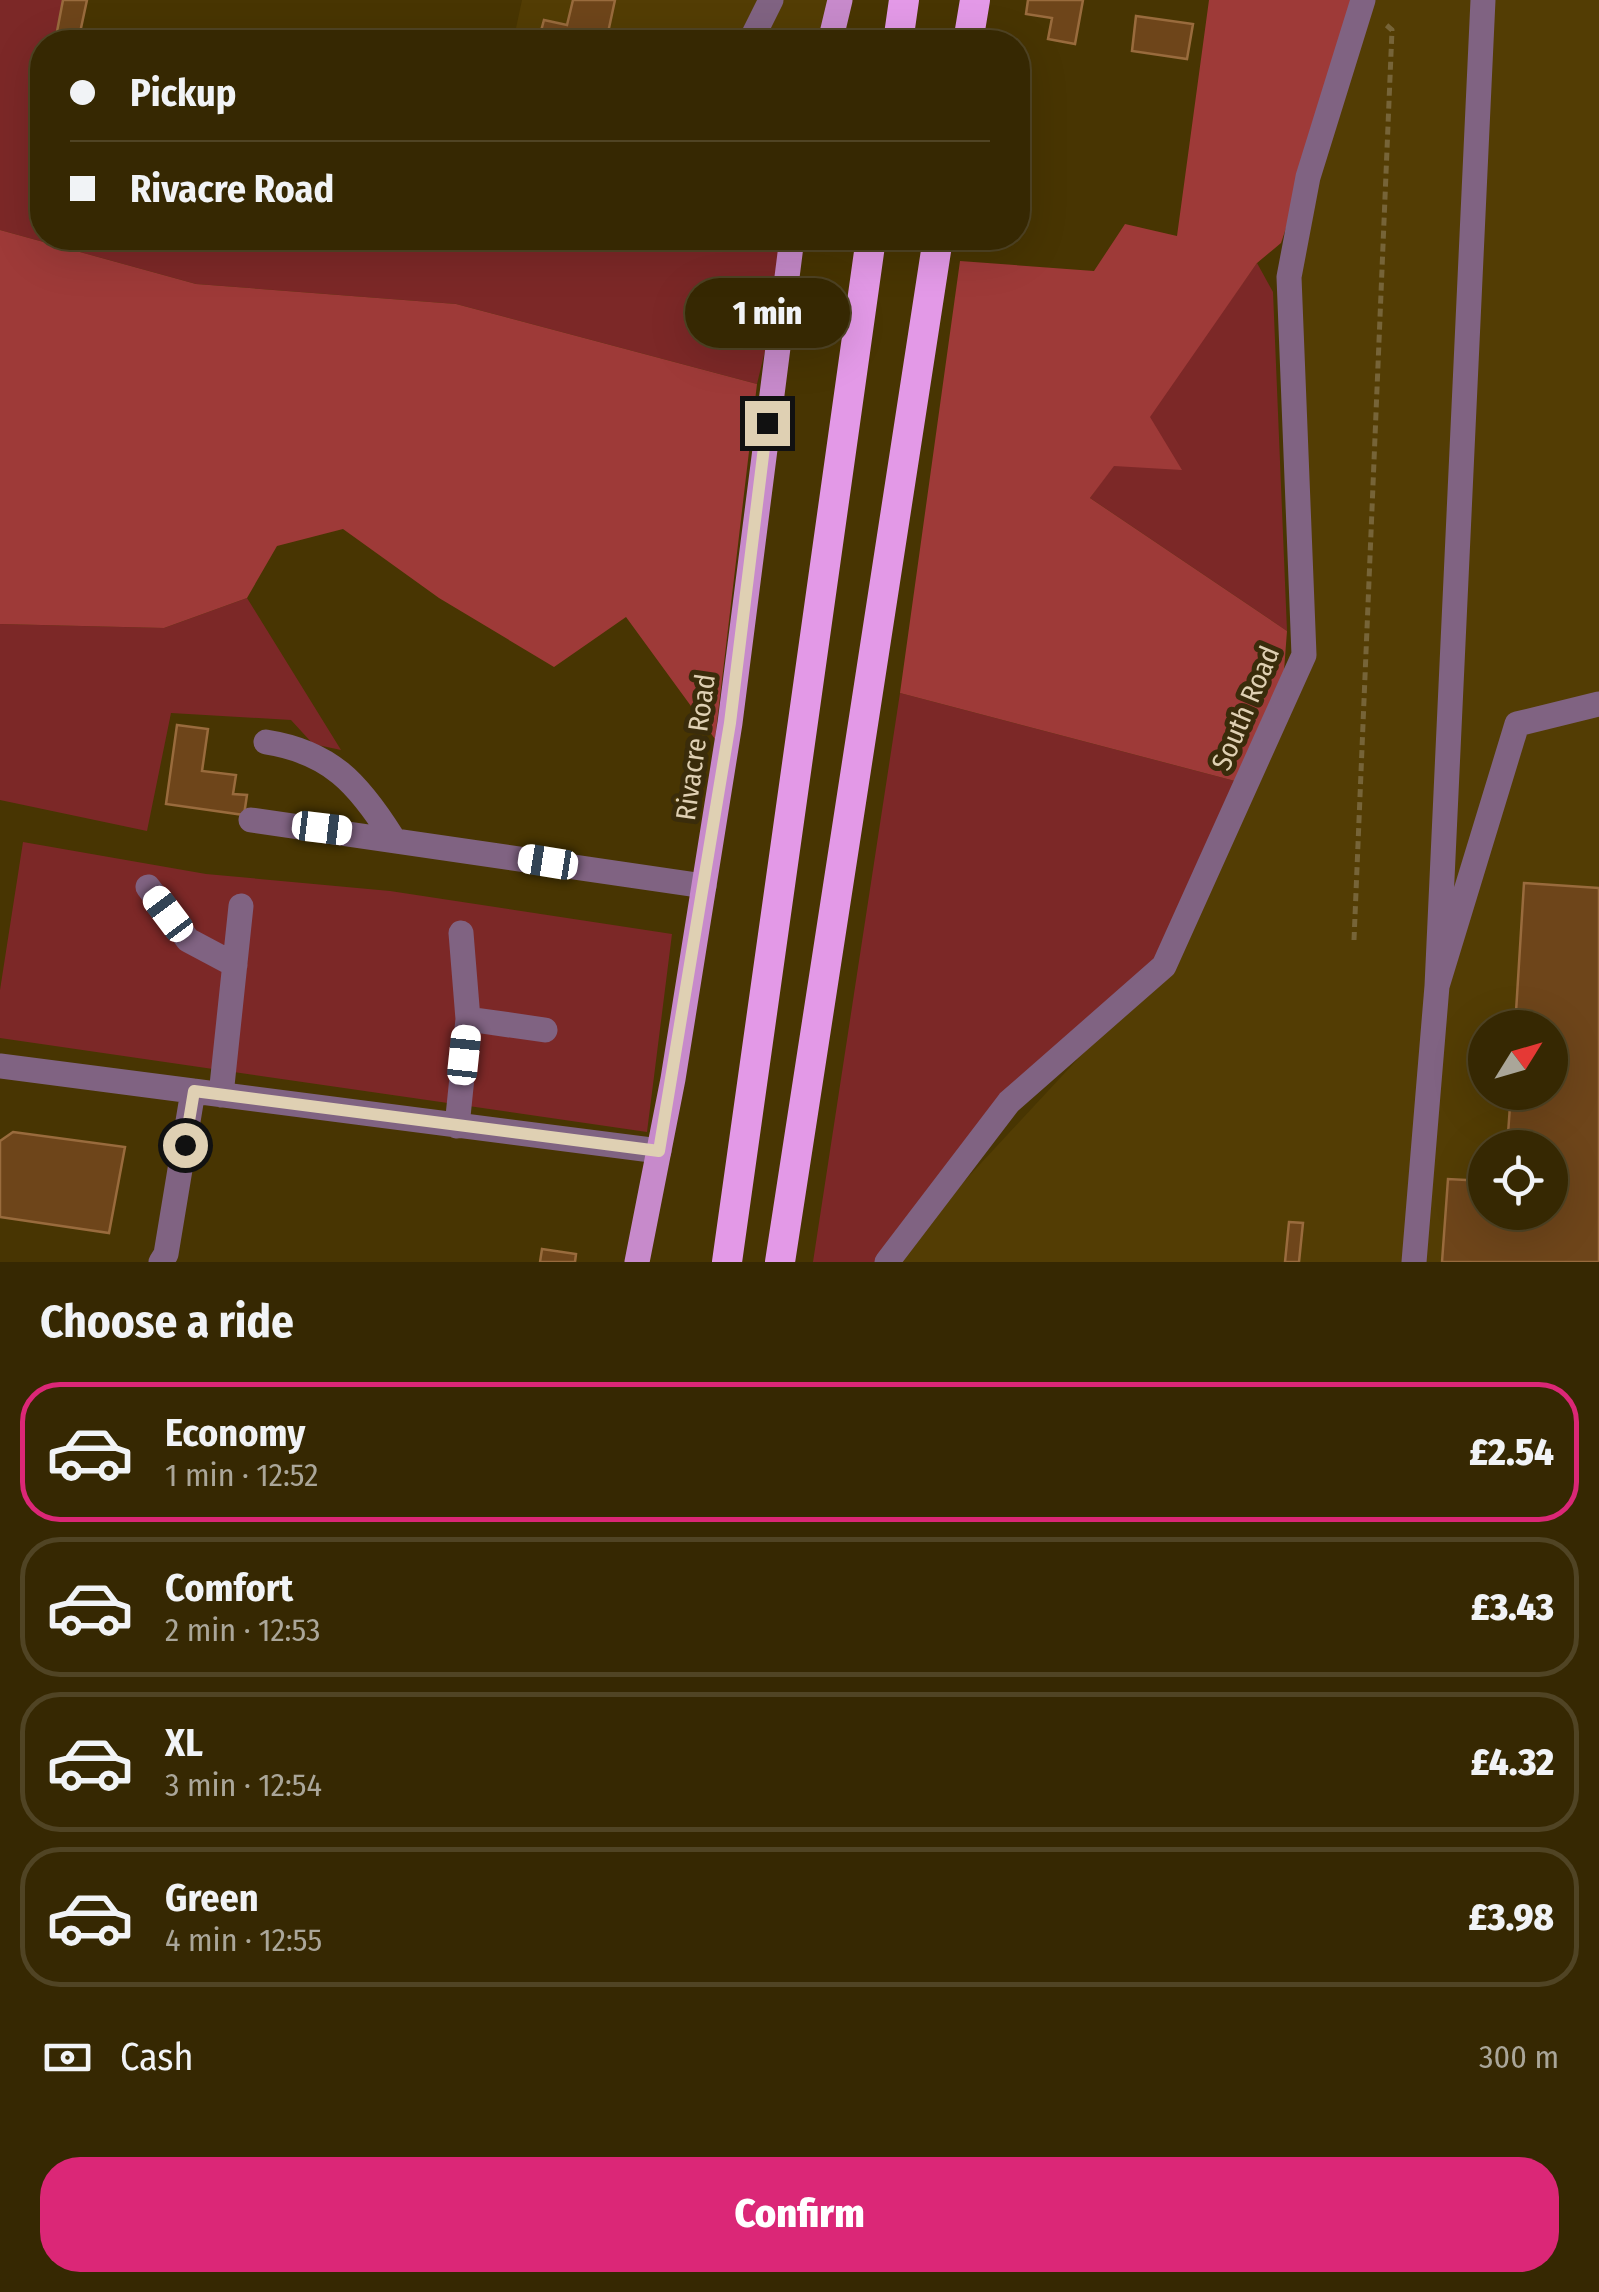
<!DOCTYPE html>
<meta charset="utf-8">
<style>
body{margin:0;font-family:"Fira Sans Condensed",sans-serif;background:#3d300c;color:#f1f3f6;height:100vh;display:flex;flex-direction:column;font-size:38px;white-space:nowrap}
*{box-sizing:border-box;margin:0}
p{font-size:32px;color:#aaa699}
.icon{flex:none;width:55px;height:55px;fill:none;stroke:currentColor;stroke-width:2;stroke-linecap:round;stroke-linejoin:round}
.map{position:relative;height:1262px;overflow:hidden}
.drawer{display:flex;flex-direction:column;background:#362802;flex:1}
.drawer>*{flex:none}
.top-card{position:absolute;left:30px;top:30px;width:1000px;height:220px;border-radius:40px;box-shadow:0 10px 40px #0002,0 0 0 2px #504424;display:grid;align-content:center;height:220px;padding:0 40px;background:#362802}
.needle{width:65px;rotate:53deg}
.buttons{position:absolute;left:1468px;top:1010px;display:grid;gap:20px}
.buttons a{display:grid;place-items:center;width:100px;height:100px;border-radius:50%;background:#362802;box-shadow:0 10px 40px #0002,0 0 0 2px #504424;font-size:50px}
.end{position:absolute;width:45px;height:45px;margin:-22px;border:12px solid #dfd0b3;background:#111;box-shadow:0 0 0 5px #111}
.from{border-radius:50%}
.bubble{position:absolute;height:70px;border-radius:35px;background:#362802;box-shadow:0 10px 40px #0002,0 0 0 2px #504424;font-size:32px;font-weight:800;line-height:70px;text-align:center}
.car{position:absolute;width:30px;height:60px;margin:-30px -15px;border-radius:12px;box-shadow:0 0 8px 2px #0007;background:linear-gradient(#fff 24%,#345 0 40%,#fff 0 76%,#345 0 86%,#fff 0)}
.top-card b{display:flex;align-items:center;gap:35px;height:95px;font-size:38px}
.top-card b+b{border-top:2px solid #504424}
.top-card i{width:25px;height:25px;background:#f1f3f6}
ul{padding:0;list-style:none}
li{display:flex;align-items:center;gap:30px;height:140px;margin:0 20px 15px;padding:0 20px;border:5px solid #504424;border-radius:40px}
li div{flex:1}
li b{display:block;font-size:38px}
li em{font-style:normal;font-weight:800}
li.current{border-color:#db2777}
li>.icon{width:90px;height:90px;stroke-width:1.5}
h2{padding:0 40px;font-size:45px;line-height:120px}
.pay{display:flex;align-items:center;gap:25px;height:110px;padding:0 40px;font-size:38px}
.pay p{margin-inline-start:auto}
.primary-button{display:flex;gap:20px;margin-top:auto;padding:20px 40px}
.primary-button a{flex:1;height:115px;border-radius:40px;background:#db2777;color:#fff;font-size:40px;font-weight:800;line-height:115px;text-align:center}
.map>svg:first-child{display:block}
.built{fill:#533d04;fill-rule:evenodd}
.green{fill:#7c2827}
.forest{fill:#9e3a38}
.building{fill:#6e451a;stroke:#996b3d;stroke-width:2.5}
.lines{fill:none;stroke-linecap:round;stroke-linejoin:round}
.path{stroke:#766438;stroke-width:5;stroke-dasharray:8 5;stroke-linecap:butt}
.minor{stroke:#806382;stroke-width:25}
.major{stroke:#c78acb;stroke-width:25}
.highway{stroke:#e399e7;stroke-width:30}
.route{stroke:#dfd0b3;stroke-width:12}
.labels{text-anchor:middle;stroke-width:10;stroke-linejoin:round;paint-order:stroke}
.street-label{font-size:28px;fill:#dfd0b3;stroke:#3a2c0b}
</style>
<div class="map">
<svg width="1599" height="1262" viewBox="0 0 1599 1262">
<rect width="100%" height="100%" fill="#483502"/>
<path class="built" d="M522,0H838L828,42H513Z
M1366,0H1599V1262H901L918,1231L1164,966L1304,655L1289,277ZM1485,1028H1550V1092H1485ZM1485,1148H1550V1212H1485Z"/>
<path class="green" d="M0,0H63L55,42H42V238H792L757,384L456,304L196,284L0,230Z
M1257,263L1273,292L1287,631L1090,498Z
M247,598L341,750L313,744L291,720L171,713L147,831L0,800V624L164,628Z
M900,693L1235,781L1164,966L1009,1102L887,1262H813Z
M23,842L206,874L390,891L672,934L647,1132L0,1038V990Z"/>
<path class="forest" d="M1209,0H1362L1281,243L1257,263L1150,417L1182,470L1114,466L1090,498L1287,631L1283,684L1235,781L900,693L960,261L1094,271L1125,224L1177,236Z
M0,230L196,284L456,304L757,384L715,739L626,617L554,667L439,598L343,529L277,546L247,598L164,628L0,624Z"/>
<path class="building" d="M63,0H87L78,42H55Z
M573,0H615L606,42H538L544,20L567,25Z
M1028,0H1083L1075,44L1048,39L1052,18L1026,14Z
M1136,16L1193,24L1187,59L1132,51Z
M177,725L208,729L202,771L236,775L233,794L247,795L244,815L166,804Z
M1524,883L1599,888V1262H1442L1448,1179L1485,1181V1212H1550V1148H1507L1511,1092H1550V1028H1515Z
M13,1132L125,1147L109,1233L0,1217V1141Z
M1289,1222L1303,1223L1299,1262H1285Z
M542,1249L576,1254L575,1262H540Z"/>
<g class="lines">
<path class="path" d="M1354,940L1392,30L1384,23"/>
<path class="minor" d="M750,42L771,0
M266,742C330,752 358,783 392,837
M251,820L704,886
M148,887L188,940L235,965
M1437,986L1483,0
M468,1019L545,1030
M0,1066L193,1091
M221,1095L241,906
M457,1126L468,1019L461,933
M161,1262L166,1254L193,1091L659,1151
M887,1262L1009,1102L1164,966L1304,655L1289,277L1308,177L1363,0
M1414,1262L1437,986L1517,724L1599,704"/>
<path class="major" d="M830,42L840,0
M637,1262L673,1079L730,723L792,238"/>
<path class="highway" d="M898,42L904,0
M968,42L975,0
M727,1262L871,238
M780,1262L938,238"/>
</g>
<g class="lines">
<path class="route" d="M185,1145L194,1091L659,1151L730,723L767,423"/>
</g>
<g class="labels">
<g class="street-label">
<text transform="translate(1245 708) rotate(-67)" y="10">South Road</text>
<text transform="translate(695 747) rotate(-82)" y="10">Rivacre Road</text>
</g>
</g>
</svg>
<div class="buttons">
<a><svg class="needle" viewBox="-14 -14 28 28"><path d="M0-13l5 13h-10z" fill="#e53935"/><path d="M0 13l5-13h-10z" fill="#aaa699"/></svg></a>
<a><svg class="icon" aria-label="locate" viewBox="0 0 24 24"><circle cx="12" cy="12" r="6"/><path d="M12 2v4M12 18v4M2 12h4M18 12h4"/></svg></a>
</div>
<i class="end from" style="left:185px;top:1145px"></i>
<i class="end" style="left:767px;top:423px"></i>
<div class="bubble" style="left:685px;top:278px;width:165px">1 min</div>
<i class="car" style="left:322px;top:828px;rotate:97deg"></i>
<i class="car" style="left:548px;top:862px;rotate:279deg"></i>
<i class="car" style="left:168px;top:914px;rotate:323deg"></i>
<i class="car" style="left:464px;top:1055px;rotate:6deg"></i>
<div class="top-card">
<b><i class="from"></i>Pickup</b>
<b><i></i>Rivacre Road</b>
</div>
</div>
<section class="drawer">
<h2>Choose a ride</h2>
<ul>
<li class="current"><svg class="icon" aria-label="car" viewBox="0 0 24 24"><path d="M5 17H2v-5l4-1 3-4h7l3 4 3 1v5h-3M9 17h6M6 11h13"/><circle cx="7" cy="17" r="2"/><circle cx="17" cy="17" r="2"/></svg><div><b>Economy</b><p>1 min · 12:52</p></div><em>£2.54</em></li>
<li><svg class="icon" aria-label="car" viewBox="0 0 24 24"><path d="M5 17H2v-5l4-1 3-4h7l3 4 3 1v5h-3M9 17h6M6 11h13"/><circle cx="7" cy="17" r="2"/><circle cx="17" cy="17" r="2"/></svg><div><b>Comfort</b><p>2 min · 12:53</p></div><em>£3.43</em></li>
<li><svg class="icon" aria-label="car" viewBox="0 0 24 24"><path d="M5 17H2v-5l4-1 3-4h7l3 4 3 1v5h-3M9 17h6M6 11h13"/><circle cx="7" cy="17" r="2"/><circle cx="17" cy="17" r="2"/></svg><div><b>XL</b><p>3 min · 12:54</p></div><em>£4.32</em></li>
<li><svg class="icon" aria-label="car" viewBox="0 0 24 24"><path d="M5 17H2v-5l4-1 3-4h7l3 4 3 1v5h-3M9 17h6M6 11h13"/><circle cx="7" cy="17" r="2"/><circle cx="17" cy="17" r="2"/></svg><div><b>Green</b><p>4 min · 12:55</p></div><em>£3.98</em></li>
</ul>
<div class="pay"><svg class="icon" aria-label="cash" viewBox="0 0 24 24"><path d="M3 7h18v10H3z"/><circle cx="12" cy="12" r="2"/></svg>Cash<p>300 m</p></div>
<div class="primary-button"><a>Confirm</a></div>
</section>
